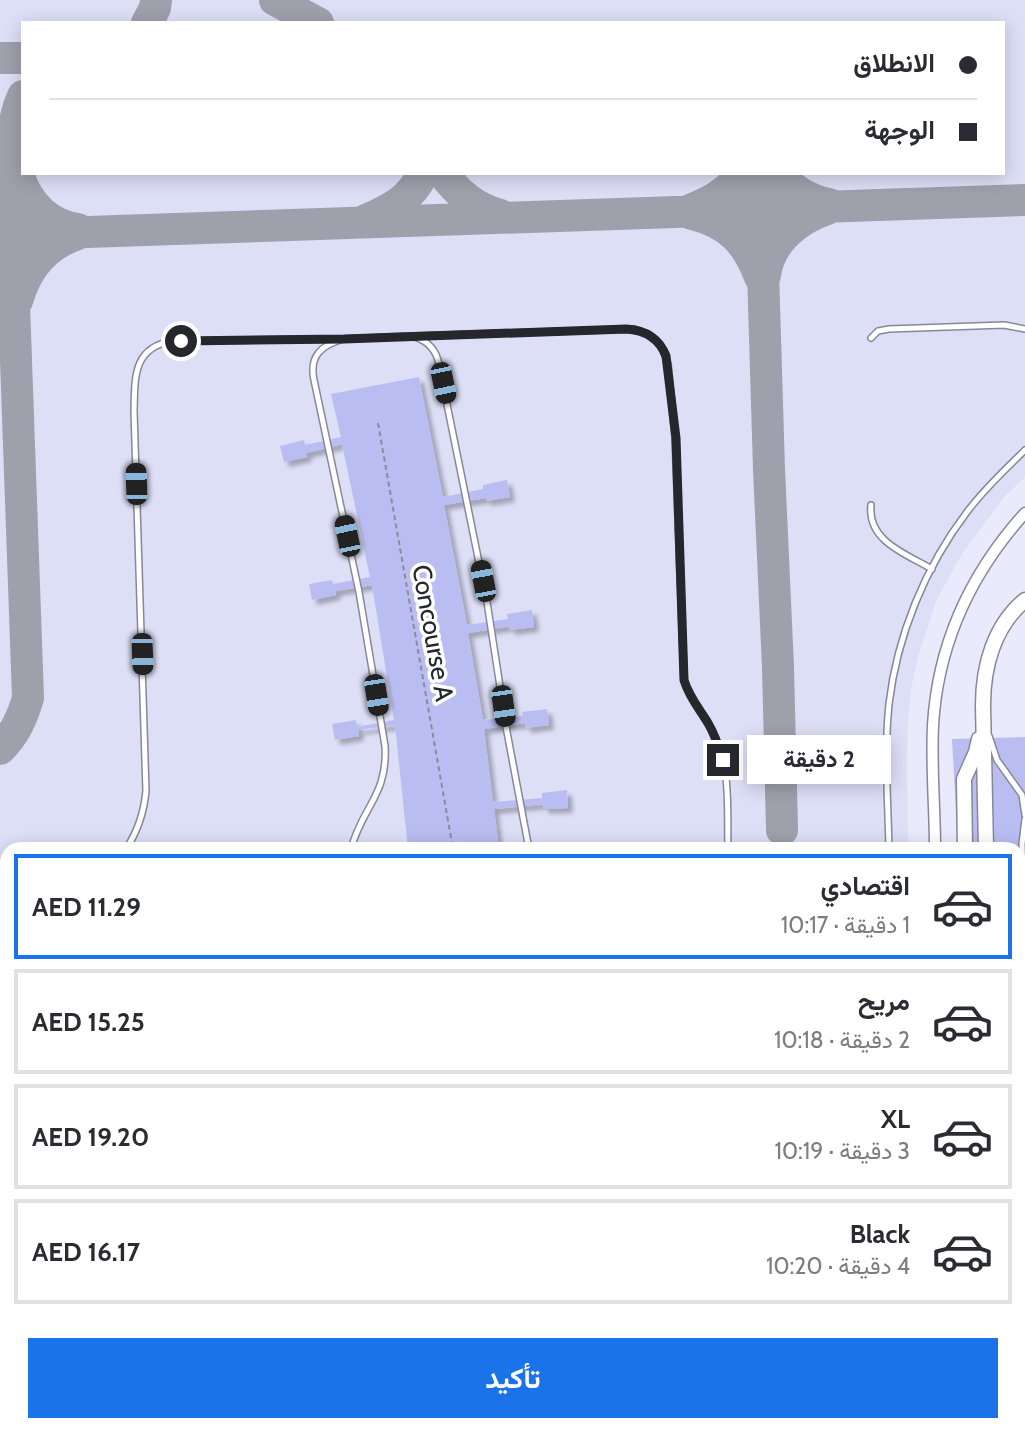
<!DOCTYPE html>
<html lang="ar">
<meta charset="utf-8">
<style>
body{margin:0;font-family:Cabin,Vazirmatn,sans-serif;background:#f7f7f7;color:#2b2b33;direction:rtl;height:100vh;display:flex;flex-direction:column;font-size:26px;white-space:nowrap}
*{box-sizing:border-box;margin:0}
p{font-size:23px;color:#7c7c81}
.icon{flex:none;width:38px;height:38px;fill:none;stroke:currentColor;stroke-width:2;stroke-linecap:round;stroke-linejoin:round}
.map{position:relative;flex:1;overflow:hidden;direction:ltr}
.panel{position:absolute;left:0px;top:842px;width:1026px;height:590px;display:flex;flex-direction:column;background:#fff;border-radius:21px 21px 0 0;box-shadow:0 4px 18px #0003;direction:rtl}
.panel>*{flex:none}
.top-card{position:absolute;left:21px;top:21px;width:984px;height:154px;border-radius:0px;box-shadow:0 4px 18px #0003;direction:rtl;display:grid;align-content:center;height:154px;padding:0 28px;background:#fff}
.end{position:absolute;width:32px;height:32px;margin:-16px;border:9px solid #26272d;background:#fff;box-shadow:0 0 0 4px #fff}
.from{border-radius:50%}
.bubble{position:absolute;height:49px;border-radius:0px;background:#fff;box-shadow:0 4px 18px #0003;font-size:23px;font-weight:700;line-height:49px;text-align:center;direction:rtl}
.car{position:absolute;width:21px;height:42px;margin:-21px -10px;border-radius:9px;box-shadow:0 0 5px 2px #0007;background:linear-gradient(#222 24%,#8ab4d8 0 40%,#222 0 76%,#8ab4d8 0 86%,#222 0)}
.top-card b{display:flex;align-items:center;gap:24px;height:66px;font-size:26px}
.top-card b+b{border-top:2px solid #e1e1e2}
.top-card i{width:18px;height:18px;background:#2b2b33}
ul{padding:12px 0 0;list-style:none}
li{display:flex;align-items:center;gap:21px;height:105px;margin:0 14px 10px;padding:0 14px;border:4px solid #e1e1e2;border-radius:0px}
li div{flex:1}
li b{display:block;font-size:26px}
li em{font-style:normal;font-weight:700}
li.on{border-color:#1a73e8}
li>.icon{width:63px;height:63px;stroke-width:1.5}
.primary-button{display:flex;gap:14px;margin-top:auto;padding:14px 28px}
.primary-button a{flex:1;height:80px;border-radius:0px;background:#1a73e8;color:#fff;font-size:28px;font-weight:700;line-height:80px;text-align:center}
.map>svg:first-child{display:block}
.built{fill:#dddff7;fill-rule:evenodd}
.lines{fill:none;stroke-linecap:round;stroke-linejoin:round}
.taxiway{stroke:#9ea0ac;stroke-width:32}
.building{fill:#babdf1;filter:url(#shadow)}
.service-casing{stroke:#878897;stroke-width:8}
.minor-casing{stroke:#878897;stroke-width:13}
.tertiary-casing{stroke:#878897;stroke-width:17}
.path{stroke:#8b8c98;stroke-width:2;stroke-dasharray:5 3.5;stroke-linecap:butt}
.service{stroke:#fff;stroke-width:5}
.minor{stroke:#fff;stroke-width:10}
.tertiary{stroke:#fff;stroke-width:14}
.route{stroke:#26272d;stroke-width:9}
.labels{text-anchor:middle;stroke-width:7;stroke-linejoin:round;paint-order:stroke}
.street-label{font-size:26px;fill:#26272d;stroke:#fff}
</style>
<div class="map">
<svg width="1025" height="1430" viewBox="0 0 1025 1430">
<defs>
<filter id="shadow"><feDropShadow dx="5" dy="5" stdDeviation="2" flood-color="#0004"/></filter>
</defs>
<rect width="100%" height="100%" fill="#e9ebfc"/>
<path class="built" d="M0,0H1025V477L1005,496L962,554L936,601L917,660L911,690L908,723L907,758L908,849H7V1424H930V1430H0ZM23,23H1003V173H23Z"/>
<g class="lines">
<path class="taxiway" d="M275,0L318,23
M147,23L155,8L156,0
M0,58H23
M23,96C0,145 18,221 78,229
M443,173C458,194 475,208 500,215
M760,173L769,469L778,667L782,830
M777,173C791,189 808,200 829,204
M692,209C712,202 730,191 742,173
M692,214C729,223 747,242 760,277
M366,220C392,209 411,199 423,173
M0,235L1025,200
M765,275C769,242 797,219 827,209
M17,301C26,269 46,244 78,234
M0,749C15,734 22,718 28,698L9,163
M803,1424V1430"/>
</g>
<path class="building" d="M419,377L443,497L483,489V485L507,480L510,497L486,501V498L444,505L467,625L508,619L507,614L532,610L534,627L510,630L509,626L468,633L483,720L523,716L522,712L547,709L549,725L526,728L525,723L484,729L493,802L542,798V793L567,790L568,808L544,809L543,804L494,809L499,849H408L395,725L358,730L359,736L335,740L332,724L356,720L357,727L394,720L372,585L335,591L336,595L312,600L309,584L332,580L333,584L370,577L342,444L306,453L307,457L284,462L280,446L304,440L305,445L341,437L331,394Z
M1025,737V1430H976V1424H1018V849H958L952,739Z
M0,1109H7V1203H0Z
M431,1424H519V1430H431Z"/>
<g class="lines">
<defs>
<path id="service" d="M415,336L634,329L648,334L659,343L663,350L668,364L675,437L684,680C690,702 706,716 715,737C731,771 727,811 728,849
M871,338L878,331L889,329L1004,325L1025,329
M871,505C867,541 906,554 932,569
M989,736L997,760L1022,795L1025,815
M1025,819L1022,844L1025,931
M126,849C138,831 144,812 146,791L134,411C135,379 132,347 173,341L337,339
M351,849C362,807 388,795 385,746L359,592L314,380C309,356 321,345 344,339L411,336C425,339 434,347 438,360L487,602L507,732L529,849
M889,849C888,801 884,752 889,704C897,636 925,567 967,512C984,489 1005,470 1025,450
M0,892H7
M0,1095H7
M0,1221L7,1220
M381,1424L384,1430
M731,1424V1430
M909,1424V1430
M521,1427L548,1428
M340,1430L345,1424"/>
<path id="minor" d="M935,849C935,808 931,767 933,725C938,643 970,574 1025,513
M963,1424V1430"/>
<path id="tertiary" d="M965,849L964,779L976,752L979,739
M986,849L983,705C983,666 994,626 1025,600
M985,1424L986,1430
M1007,1424V1430"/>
</defs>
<use href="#service" class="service-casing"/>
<use href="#minor" class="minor-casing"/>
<use href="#tertiary" class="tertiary-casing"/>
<path class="path" d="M378,423L453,849
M0,1152H7
M466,1430V1424"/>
<use href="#service" class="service"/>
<use href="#minor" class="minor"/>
<use href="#tertiary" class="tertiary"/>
</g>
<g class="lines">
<path class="route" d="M181,341L344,339L626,329C645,330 659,338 666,356L676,438L684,680C689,697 699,708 708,723C715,735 719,747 723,760"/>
</g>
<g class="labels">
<g class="street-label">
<text transform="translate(433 633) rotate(80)" y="9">Concourse A</text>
</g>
</g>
</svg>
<i class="end from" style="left:181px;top:341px"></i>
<i class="end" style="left:723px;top:760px"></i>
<div class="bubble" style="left:747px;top:735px;width:144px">2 دقيقة</div>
<i class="car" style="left:443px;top:383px;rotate:168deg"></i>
<i class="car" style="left:136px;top:484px;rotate:358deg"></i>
<i class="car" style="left:347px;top:536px;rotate:348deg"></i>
<i class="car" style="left:483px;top:581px;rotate:349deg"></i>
<i class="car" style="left:142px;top:654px;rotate:178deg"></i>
<i class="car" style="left:376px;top:695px;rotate:171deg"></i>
<i class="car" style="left:503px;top:706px;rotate:172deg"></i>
<div class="top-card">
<b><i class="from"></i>الانطلاق</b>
<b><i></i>الوجهة</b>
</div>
<section class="panel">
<ul>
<li class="on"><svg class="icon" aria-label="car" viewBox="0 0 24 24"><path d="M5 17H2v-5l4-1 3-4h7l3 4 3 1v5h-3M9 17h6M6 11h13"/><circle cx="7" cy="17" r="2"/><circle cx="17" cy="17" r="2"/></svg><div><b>اقتصادي</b><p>1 دقيقة · 10:17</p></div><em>AED 11.29</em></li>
<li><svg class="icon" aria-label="car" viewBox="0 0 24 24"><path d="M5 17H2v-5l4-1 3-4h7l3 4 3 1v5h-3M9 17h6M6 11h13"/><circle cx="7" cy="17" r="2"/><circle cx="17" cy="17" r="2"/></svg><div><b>مريح</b><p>2 دقيقة · 10:18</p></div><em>AED 15.25</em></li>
<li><svg class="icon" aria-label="car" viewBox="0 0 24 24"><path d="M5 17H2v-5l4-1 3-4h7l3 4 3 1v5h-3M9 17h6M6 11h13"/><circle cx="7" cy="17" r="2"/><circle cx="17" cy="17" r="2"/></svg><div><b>XL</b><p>3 دقيقة · 10:19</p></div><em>AED 19.20</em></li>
<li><svg class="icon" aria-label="car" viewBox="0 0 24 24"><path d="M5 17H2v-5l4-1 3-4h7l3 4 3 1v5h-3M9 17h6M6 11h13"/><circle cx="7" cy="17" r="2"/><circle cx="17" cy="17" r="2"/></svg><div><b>Black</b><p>4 دقيقة · 10:20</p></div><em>AED 16.17</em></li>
</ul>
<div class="primary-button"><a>تأكيد</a></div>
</section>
</div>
